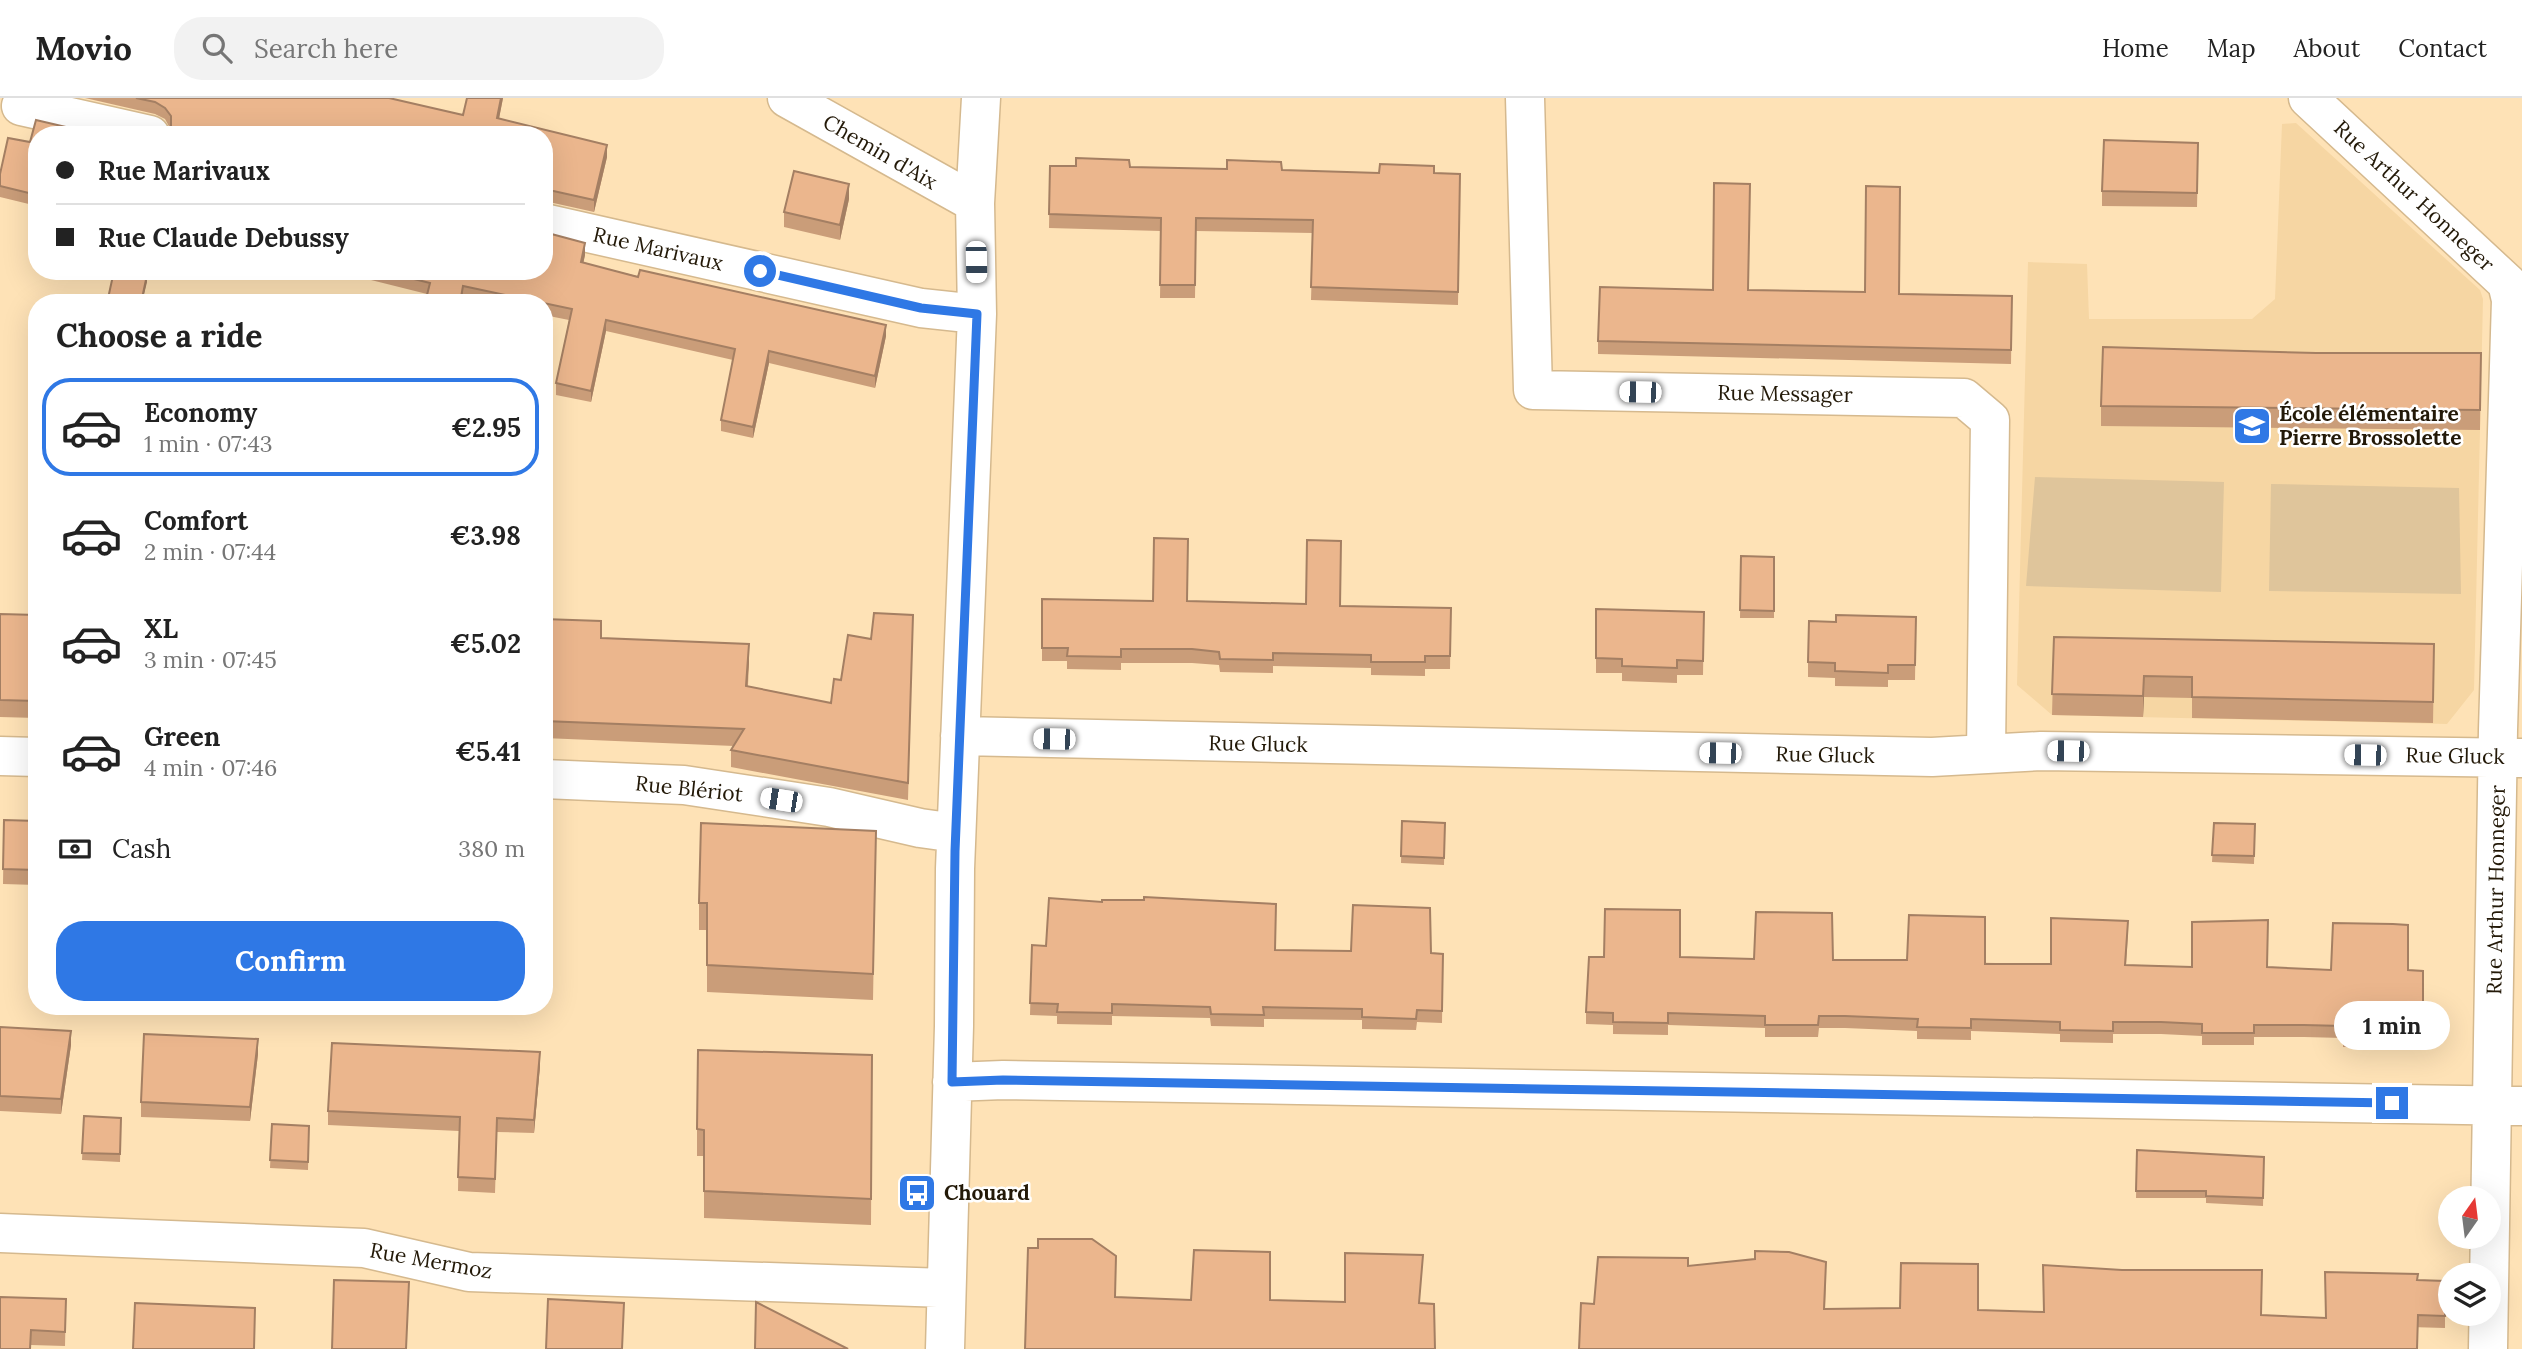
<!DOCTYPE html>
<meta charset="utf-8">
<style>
body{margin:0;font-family:Lora,serif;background:#f2f2f2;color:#222;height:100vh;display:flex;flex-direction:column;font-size:26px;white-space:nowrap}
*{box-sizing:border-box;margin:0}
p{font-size:23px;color:#767676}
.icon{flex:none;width:38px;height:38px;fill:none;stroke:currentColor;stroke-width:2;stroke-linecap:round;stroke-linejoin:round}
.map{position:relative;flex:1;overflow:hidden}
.sheet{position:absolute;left:28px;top:196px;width:525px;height:721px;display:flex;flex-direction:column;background:#fff;border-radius:28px;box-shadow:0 7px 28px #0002}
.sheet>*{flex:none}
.top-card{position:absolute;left:28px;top:28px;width:525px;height:154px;border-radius:28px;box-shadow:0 7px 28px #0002;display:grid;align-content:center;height:154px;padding:0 28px;background:#fff}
.needle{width:46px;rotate:14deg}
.buttons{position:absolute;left:2438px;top:1088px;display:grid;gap:14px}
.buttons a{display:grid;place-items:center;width:63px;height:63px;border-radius:50%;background:#fff;box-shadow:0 7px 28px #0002;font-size:35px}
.end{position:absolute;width:32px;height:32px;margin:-16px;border:9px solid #2f78e5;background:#fff;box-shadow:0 0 0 4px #fff}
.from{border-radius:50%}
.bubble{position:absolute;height:49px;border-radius:24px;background:#fff;box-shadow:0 7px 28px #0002;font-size:23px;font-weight:700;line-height:49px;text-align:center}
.car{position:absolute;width:21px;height:42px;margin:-21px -10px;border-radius:9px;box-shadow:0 0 5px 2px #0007;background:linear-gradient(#fff 24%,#345 0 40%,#fff 0 76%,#345 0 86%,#fff 0)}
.top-card b{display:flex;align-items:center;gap:24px;height:66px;font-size:26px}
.top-card b+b{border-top:2px solid #e0e0e0}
.top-card i{width:18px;height:18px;background:#222}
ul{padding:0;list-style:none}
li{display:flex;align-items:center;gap:21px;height:98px;margin:0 14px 10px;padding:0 14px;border:4px solid transparent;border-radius:28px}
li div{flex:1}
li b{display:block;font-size:26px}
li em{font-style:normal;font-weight:700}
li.selected{border-color:#2f78e5}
li>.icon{width:63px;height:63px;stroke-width:1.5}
h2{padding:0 28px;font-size:32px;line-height:84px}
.pay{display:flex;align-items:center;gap:18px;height:77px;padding:0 28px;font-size:26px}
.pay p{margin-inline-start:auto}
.primary-button{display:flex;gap:14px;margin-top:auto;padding:14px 28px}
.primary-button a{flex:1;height:80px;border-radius:28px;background:#2f78e5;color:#fff;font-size:28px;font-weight:700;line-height:80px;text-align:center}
header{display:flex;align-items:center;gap:42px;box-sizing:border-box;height:98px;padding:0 35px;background:#fff;border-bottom:2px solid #e0e0e0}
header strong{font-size:33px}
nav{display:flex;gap:38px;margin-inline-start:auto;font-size:24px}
.search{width:490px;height:63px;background:#f2f2f2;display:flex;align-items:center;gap:18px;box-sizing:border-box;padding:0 24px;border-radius:28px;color:#767676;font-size:26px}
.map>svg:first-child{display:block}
.built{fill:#f6d6a3}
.green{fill:#dfc59b}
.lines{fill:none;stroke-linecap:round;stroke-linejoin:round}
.minor-casing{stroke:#d5b98e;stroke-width:41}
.minor{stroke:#fff;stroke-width:38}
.wall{fill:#ca9d79}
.shaded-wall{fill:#a47f63}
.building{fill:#ebb68d;stroke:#a47f63;stroke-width:2}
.route{stroke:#2f78e5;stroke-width:9}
.labels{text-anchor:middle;stroke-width:5;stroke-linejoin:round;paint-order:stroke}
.street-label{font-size:21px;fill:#231908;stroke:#fff}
.poi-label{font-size:21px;font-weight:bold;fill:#231908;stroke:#fff;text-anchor:start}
</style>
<header>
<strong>Movio</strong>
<div class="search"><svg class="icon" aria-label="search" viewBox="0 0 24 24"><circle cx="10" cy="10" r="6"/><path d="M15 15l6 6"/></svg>Search here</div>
<nav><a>Home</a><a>Map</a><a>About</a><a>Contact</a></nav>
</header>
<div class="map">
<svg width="2522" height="1251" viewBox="0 0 2522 1251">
<rect width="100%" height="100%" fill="#fee2b6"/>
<path class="built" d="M2296,25L2480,192L2483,201L2474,592L2447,626L2052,617L2017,587L2028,164L2087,166L2089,221H2252L2275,201L2282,26Z"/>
<path class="green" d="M2035,379L2224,384L2221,494L2026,488Z
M2271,386L2459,390L2461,496L2269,493Z"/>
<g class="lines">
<defs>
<path id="minor" d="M787,0L975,105
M1525,0L1533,292L1964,300L1990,322L1986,654
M2308,0L2507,185L2511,202L2498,632L2488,1251
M21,8L150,37
M544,125L921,210L977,216
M960,638L1932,659L2041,653L2522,660
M0,658L37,659
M544,681L684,687L829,709L920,730L956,735
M952,984L1003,982L2522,1008
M0,1135L364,1150L469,1174L945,1190
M945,1251L954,928L955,771L977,216L975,105L981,0"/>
</defs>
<use href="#minor" class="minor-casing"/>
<use href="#minor" class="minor"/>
</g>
<path class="wall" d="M85,0H389L463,17L467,0H503L499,20L607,59L594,114L549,104H544V37L171,32L165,21L155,16Z
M37,37V108L0,99V76Z
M2198,60L2197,109L2102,108V93Z
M1050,68L1460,76L1458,207L1311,202L1313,135L1196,133L1195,200H1160L1161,133L1049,130Z
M849,101L840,142L784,129V114Z
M585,157L583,165L886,238L875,290L769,265L753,340L721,333V322L733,262L606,233L591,304L556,297V285L569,222L544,217V205H488L463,199L462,205H425L427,196L335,173H544Z
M1748,192L2012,198L2011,266L1598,256V243Z
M2481,255L2480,332L2101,328V308Z
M1741,458L1774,459V520H1740Z
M1042,501L1451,510L1450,571H1425V578L1371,577V570L1273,568V575L1220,574L1219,567L1192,565H1121V572L1067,571V563H1042Z
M1596,511L1704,514L1703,577H1677V585L1622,583V575H1596Z
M0,516L37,517V620L0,619Z
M913,517L908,702L731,669V652L734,648L544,640V521L601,540L749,563L748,588L831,605L841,582L871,541Z
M1916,519L1915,582H1888V589L1835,588V580L1808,579V564L1836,524Z
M2054,539L2434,567L2433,625L2192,620V600L2144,599L2143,619L2052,617Z
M4,722L37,723V787L3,786Z
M1402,723L1445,725L1444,767L1401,765Z
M2214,725L2255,726L2254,766L2212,764Z
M544,727L549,741L546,795H544Z
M876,733L873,902L707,894V832H699V805Z
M2128,835L2126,867L2423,873V942L2397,941V950L2343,949V940L2304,939H2254V947H2202V938L2161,936H2113V945L2060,944V936L1971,933V942L1917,941V933L1845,930H1819L1818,939H1765V930L1668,927V937L1613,936V927L1586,926V914L1680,859L2051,866Z
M1032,847L1443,856L1442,925L1417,924L1416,932L1362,931V922L1264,921V929L1211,928L1210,920L1112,918V927L1057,926V918L1030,917Z
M0,929L71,947L61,1016L0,1013Z
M258,956L250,1023L141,1019V1004Z
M872,957L871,1127L704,1120V1058H697V1031Z
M540,968L534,1035L497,1034L495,1095L458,1093L459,1033L328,1027V1013Z
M84,1018L121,1020L120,1064L82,1062Z
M272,1026L309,1028L308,1072L270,1070Z
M2137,1052L2264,1059L2263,1108L2206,1105V1100H2136Z
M1688,1168L1826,1176L1825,1211L1978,1212L2044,1214L2262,1217L2325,1220L2418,1182L2445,1183V1230L1594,1206Z
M66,1201L65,1248L31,1247L30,1251H0Z"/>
<path class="shaded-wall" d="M501,0H503L497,31V20Z
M607,47V59L594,114V102Z
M849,86V101L840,142V127Z
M585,145V157L581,176V164Z
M147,177V184L142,205H141Z
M463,188L462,205H460Z
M606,222V233L591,304V293Z
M886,227V238L875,290V278Z
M769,253V265L753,340V329Z
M749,546V563L746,605V588Z
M2144,578V599L2143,619V598Z
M71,933V947L61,1016V1001Z
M258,941V956L250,1023V1009Z
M540,954V968L534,1035V1022Z"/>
<path class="building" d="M136,0H389L463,17L467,0H501L497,20L607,47L594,102L549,92L544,93V37H168L171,31V18L165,10L155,4Z
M36,22L100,37H37V97L0,88V76L8,40L30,44Z
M2104,42L2198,45L2197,95L2102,93Z
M1076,60L1129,62L1130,69L1227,71V62L1281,64L1282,72L1379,75L1380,66L1434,68V75L1460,76L1458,194L1311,189L1313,122L1196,120L1195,187H1160L1161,120L1049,116L1050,68H1076Z
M794,73L849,86L840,127L784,114Z
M1714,85L1750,86L1748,192L1865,194L1866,88L1900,89L1899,196L2012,198L2011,252L1598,243L1600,189L1713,192Z
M544,134L585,145L581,164L638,179L640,172L886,227L875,278L769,253L753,329L721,322L735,251L606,222L591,293L556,285L572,211L463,188L460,205H425L430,185L382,173H544Z
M114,173H129L147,177L141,205H107Z
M261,200L279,205H260Z
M2103,249L2316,255H2481L2480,312L2101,308Z
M1154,440L1188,441L1187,503L1306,506L1307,442L1341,443L1340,508L1451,510L1450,558H1425V564H1371V557L1273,555V562L1220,561L1219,554L1192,551H1121V559L1067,558L1068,550H1042V501L1153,503Z
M1741,458L1774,459V513L1740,512Z
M1596,511L1704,514L1703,563L1677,562V570L1622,568V561L1596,560Z
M874,515L913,517L908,685L731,652L744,631L544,623V521L601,523V540L749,546L746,588L831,605L834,581L841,582L848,537L871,541Z
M0,516L37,517V603L0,602Z
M1836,517L1916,519L1915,567H1888V575L1835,573V565L1808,564L1809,523L1836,524Z
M2054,539L2434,546L2433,604L2192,599V579L2144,578L2143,598L2052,596Z
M4,722L37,723V772L3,771Z
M1402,723L1445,725L1444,760L1401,758Z
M701,725L876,733L873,876L707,867V805H699Z
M2214,725L2255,726L2254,758L2212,757Z
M544,727H549L546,781L544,780Z
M1144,799L1276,806L1275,852L1351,853L1353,807L1430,810L1431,855L1443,856L1442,913L1417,912L1416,921L1362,919V911L1263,909L1264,917L1211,916L1210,909L1112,906V915L1057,914L1058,906L1030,905L1032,847L1046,848L1049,800L1102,804V802H1144Z
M1605,811L1680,812V859L1754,861L1756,814L1832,815L1833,862H1907L1909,817L1985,819V866H2051V820L2128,823L2125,867L2192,869V824L2268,822L2267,869L2331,872L2333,825L2393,826L2408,827V872L2423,873V930L2397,929V938L2343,937V928L2304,927H2254V935H2202V926L2161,924H2113V933L2060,932V924L1971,921V930L1917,929L1918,921L1845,918H1819L1818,927H1765V918L1668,915V925L1613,924V915L1586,914L1589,859H1604Z
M0,929L71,933L61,1001L0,998Z
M144,936L258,941L250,1009L141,1004Z
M332,945L540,954L534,1022L497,1020L495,1081L458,1079L460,1019L328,1013Z
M698,952L872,957L871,1101L704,1093V1032L697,1031Z
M84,1018L121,1020L120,1056L82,1055Z
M272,1026L309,1028L308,1064L270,1062Z
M2137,1052L2264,1059L2263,1100L2206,1098V1093H2136Z
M1038,1141H1092L1116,1158L1115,1199L1191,1202L1194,1152L1270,1154V1202L1345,1204V1155L1423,1157L1419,1205L1434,1206L1435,1251H1025L1028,1150H1038Z
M1755,1153L1789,1154L1826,1164L1824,1211L1900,1210L1901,1165L1978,1166V1212L2044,1214L2043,1167L2122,1172H2262L2261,1217L2326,1220L2325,1174L2418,1176L2417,1182L2445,1183V1218L2418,1217L2417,1251H1579L1581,1205L1594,1206L1598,1159L1688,1160V1168L1755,1161Z
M334,1182L409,1184L406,1251H332Z
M0,1199L66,1201L65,1234L31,1232L30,1251H0Z
M548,1201L624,1205L622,1251H546Z
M756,1204L848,1251H755Z
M135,1205L255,1210L254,1251H133Z"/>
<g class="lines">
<path class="route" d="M760,173L921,210L977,216L955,753L952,984L1003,982L2392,1005"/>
</g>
<defs>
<symbol id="school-square" viewBox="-11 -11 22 22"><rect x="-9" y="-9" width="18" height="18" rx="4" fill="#2f78e5" stroke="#fff"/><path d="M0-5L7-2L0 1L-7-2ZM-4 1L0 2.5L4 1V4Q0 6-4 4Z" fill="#fff"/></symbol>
<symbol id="bus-square" viewBox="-11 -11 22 22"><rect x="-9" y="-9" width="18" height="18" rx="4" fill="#2f78e5" stroke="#fff"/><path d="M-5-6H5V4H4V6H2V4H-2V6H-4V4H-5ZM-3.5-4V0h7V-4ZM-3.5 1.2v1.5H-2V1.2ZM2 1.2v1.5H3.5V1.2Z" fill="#fff"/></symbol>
</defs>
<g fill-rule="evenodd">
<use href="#school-square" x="2230" y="306" width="44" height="44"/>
<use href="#bus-square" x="895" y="1073" width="44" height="44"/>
</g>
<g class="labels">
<g class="street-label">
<text transform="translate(880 54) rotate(30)" y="7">Chemin d'Aix</text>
<text transform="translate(2414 98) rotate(43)" y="7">Rue Arthur Honneger</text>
<text transform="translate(658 151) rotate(13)" y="7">Rue Marivaux</text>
<text transform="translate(1785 296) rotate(1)" y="7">Rue Messager</text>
<text transform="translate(1258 646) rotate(1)" y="7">Rue Gluck</text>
<text transform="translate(1825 657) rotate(1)" y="7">Rue Gluck</text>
<text transform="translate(2455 658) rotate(1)" y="7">Rue Gluck</text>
<text transform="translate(689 691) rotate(6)" y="7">Rue Blériot</text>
<text transform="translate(2496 792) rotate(-89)" y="7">Rue Arthur Honneger</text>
<text transform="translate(431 1163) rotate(10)" y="7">Rue Mermoz</text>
</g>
<g class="poi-label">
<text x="2279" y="323">École élémentaire<tspan x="2279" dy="24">Pierre Brossolette</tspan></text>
<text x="944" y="1102">Chouard</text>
</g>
</g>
</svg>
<div class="buttons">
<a><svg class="needle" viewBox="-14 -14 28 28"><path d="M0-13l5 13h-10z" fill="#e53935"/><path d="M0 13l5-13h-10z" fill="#767676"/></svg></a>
<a><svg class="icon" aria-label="layers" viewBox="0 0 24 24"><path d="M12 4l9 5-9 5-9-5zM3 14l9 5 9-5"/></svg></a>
</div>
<i class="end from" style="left:760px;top:173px"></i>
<i class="end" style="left:2392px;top:1005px"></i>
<div class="bubble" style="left:2334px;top:903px;width:116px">1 min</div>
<i class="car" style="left:976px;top:164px;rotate:179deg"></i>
<i class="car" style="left:1640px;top:294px;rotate:271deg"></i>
<i class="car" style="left:1054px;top:641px;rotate:271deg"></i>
<i class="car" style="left:2068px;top:653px;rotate:271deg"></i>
<i class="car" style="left:1720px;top:655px;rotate:271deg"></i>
<i class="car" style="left:2365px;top:657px;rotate:271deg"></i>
<i class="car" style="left:781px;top:702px;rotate:279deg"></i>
<div class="top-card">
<b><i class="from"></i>Rue Marivaux</b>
<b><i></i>Rue Claude Debussy</b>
</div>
<section class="sheet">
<h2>Choose a ride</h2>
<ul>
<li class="selected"><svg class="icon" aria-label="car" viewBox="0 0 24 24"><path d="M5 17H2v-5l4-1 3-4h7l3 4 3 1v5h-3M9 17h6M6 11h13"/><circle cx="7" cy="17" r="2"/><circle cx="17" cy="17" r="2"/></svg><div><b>Economy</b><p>1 min · 07:43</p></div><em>€2.95</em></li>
<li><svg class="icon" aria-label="car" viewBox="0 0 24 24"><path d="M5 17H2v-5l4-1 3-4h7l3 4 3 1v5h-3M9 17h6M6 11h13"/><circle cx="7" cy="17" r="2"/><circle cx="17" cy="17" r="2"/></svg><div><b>Comfort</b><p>2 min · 07:44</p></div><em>€3.98</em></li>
<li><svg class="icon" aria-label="car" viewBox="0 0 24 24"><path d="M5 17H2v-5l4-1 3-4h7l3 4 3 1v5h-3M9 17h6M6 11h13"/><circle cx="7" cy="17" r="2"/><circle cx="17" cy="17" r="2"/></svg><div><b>XL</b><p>3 min · 07:45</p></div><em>€5.02</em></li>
<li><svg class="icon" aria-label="car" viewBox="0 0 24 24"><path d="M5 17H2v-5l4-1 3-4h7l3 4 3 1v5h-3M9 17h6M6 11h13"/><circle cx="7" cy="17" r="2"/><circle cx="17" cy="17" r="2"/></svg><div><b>Green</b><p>4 min · 07:46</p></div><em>€5.41</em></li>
</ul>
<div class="pay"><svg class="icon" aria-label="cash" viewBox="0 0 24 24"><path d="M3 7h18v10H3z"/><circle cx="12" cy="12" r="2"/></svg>Cash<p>380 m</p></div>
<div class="primary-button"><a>Confirm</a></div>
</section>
</div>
